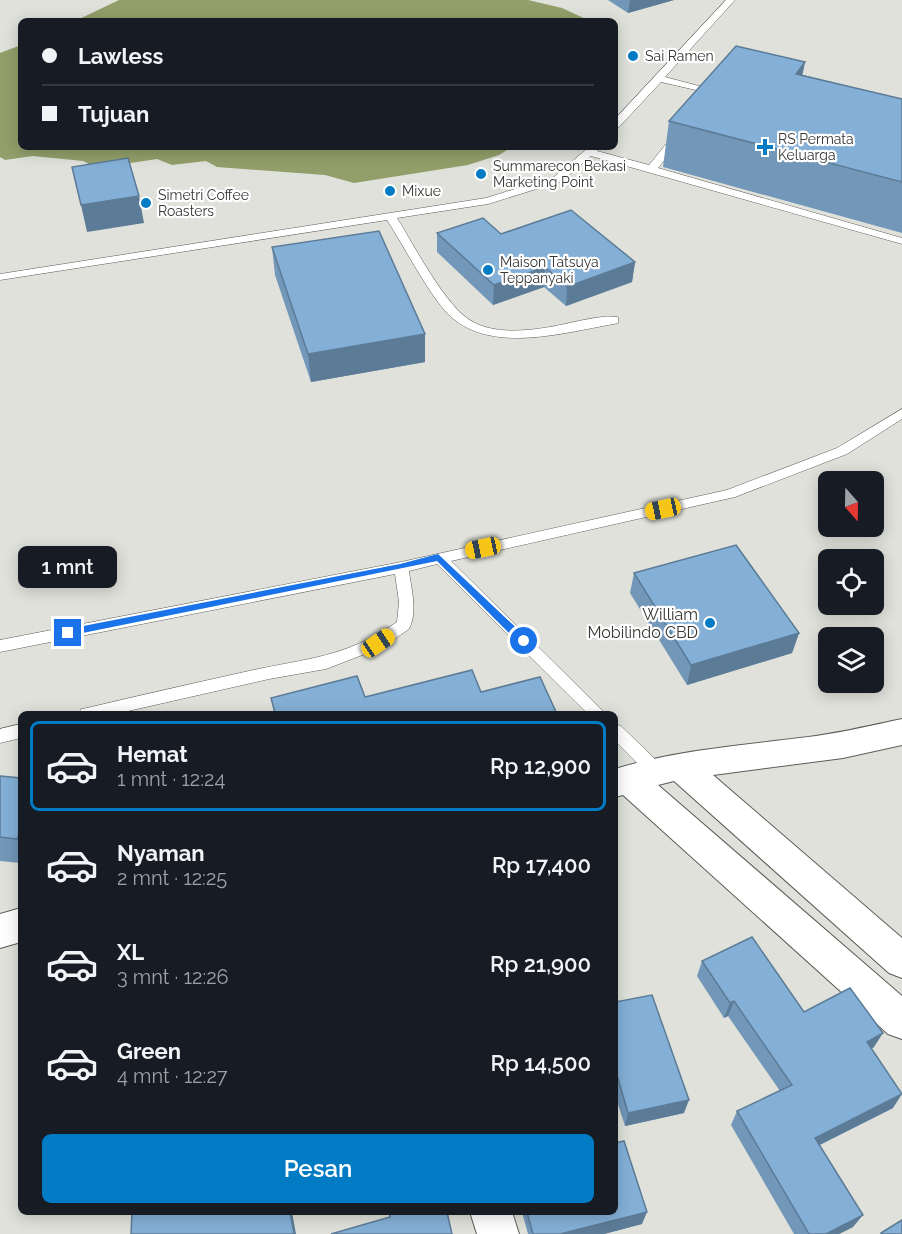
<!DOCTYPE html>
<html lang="id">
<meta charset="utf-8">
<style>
body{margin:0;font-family:Raleway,sans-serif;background:#242831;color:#f1f3f6;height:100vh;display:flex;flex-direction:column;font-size:22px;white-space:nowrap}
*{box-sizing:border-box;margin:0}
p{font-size:20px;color:#9ea1a6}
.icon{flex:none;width:33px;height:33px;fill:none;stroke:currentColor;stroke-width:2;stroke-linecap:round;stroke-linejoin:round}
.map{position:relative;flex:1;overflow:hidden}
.side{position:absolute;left:18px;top:711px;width:600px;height:504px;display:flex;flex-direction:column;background:#171b24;border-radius:9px;box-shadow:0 3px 15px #0003}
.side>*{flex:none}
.top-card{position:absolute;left:18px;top:18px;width:600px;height:132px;border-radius:9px;box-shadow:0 3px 15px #0003;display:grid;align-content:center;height:132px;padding:0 24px;background:#171b24}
.needle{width:39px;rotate:160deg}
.tools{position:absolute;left:818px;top:471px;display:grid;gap:12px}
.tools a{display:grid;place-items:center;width:66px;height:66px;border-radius:9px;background:#171b24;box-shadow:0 3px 15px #0003;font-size:30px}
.end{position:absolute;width:27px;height:27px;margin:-14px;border:8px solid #1a73e8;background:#fff;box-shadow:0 0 0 3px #fff}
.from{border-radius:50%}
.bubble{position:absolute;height:42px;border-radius:9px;background:#171b24;box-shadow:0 3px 15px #0003;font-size:20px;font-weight:600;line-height:42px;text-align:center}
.car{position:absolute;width:18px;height:36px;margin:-18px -9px;border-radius:8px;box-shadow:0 0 4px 2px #0007;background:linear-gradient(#f5c518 24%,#345 0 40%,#f5c518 0 76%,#345 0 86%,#f5c518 0)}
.top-card b{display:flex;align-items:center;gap:21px;height:57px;font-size:22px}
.top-card b+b{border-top:2px solid #363941}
.top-card i{width:15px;height:15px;background:#f1f3f6}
ul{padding:10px 0 0;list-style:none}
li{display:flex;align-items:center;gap:18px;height:90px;margin:0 12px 9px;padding:0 12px;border:3px solid transparent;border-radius:9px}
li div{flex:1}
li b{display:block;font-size:22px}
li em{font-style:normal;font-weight:600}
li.selected{border-color:#017bc4}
li>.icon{width:54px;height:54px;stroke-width:1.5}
.action{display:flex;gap:12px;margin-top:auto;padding:12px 24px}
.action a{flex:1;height:69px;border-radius:9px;background:#017bc4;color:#fff;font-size:24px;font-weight:600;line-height:69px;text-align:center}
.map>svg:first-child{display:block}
.water{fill:#929f6a}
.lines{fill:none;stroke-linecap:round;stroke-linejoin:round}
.service-casing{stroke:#5a5c56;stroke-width:1}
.minor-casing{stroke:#5a5c56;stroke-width:2}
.service{fill:#fff;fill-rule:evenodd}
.minor{fill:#fff;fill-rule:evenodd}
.wall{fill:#7297b9}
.shaded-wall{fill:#5c7b96}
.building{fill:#84b0d7;stroke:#5c7b96;stroke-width:1.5}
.route{fill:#1a73e8}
.poi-dot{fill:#017bc4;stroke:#fff;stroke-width:2}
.labels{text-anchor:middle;stroke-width:4.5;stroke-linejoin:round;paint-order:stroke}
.far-poi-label{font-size:14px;fill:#373835;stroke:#fff;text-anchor:start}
.poi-label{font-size:16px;fill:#373835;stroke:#fff;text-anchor:end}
</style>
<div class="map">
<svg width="902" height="1234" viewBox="0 0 902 1234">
<rect width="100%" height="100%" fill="#dfe1da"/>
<path class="water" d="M119,0H528L562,8L590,21H75Z
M21,45V147H512L499,155L468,165L354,183L325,175L217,167L206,161L172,165L157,159L97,168L83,161L33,156L5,160L0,157V53Z"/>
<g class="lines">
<defs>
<path id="service" d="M726,0H735L665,77L718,91V95L661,82L619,127L615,128V119Z
M676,136L681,139L658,168L902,238V244L591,156L562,181L488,204L397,218C414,245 446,308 473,322C495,334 526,331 550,327C568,324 602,314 618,317V323L614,324C560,333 481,358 441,306C421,280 405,248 387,220L0,280V274L486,198L554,177L589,147H600L597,151L649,165L672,137Z
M902,409V419L847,454L735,497L451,561L606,714H588L437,564L409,571C411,588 418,612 409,629L383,647L326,669L269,679L115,714H79L81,709L87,708C141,695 195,683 249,671C308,658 345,658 397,622L399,602L395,574L0,652V640L401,562L727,490L837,448Z
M21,724V738L0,743V729Z
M615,724L621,726L663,767L665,772L663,777L657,779L651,777L615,741Z"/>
<path id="minor" d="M902,719V745L843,758L713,775L902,938V978L889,973L674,781L658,785L902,996V1039L888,1034L623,795L615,797V769C681,749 748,745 816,736C845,732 873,725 902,719Z
M21,908V942L0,948V914Z
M470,1212H512L519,1234H477Z"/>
</defs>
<use href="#service" class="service-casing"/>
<use href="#minor" class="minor-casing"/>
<use href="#service" class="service"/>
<use href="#minor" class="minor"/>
</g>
<path class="wall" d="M608,0H674L628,13Z
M803,75L902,99V233L663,167L669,121Z
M437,233L501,234L635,262L632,282L566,306L544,287L493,305L437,252Z
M272,247L425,362L311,382L275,275Z
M634,573L799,633L792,653L687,685L630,593Z
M0,776L21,778V863L0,861Z
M702,961L874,1047L871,1049L893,1108L820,1145L853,1227L839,1234H794L731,1125L737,1111L780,1091L728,1016L724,1018L697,976Z
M615,1002L684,1113L625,1126L615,1095Z
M522,1212H615L642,1224L604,1234H528Z"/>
<path class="shaded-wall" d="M630,0H674L628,13Z
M805,62L796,108V74Z
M139,196L144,223L87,232L81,205Z
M635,262L632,282L566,306L567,287Z
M545,267L544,287L493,305L494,285Z
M425,334V362L311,382L308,354Z
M799,633L792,653L687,685L691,665Z
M21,829V847L17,839Z
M734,1001L728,1016L724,1018L730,1003Z
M883,1033L874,1047L858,1057L867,1042Z
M902,1094L893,1108L807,1151L815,1138Z
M689,1100L684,1113L625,1126L628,1113Z
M290,1212H292L296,1234H294Z
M647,1212L642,1224L604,1234H560Z
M863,1215L853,1227L839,1234H826Z"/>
<path class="building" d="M736,46L805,62L796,74L902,99V182L669,121Z
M128,158L139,196L81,205L72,167Z
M571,210L635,262L567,287L545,267L494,285L437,233L483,218L501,234Z
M379,231L425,334L308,354L272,247Z
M736,545L799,633L691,665L634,573Z
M472,670L481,692L540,677L557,714H273L275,713L271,698L357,676L365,697Z
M0,776L21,778V829L17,839L0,837Z
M752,937L804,1012L850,988L883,1033L867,1042L902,1094L815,1138L863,1215L826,1234H809L737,1111L792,1085L734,1001L730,1003L702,961Z
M652,995L689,1100L628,1113L617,1075L615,1076V1002Z
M624,1141L647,1212L560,1234H533L527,1212H615V1143Z
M132,1212H290L294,1234H131Z
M389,1212H447L452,1234H331L390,1217Z
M902,1220V1234H881V1233Z"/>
<path class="route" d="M438,554L527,638V644H520L437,561L68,636L63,633L68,629L400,564Z"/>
<g class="poi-dot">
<circle cx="633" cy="56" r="6"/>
<path d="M762 138h6v6h6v6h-6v6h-6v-6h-6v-6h6z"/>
<circle cx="481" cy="174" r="6"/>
<circle cx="390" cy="191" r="6"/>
<circle cx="146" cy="203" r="6"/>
<circle cx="488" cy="270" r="6"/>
<circle cx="710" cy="623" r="6"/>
</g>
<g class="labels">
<g class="far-poi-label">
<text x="645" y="61">Sai Ramen</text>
<text x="778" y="144">RS Permata<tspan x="778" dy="16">Keluarga</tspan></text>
<text x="493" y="171">Summarecon Bekasi<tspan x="493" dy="16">Marketing Point</tspan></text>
<text x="402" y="196">Mixue</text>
<text x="158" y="200">Simetri Coffee<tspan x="158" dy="16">Roasters</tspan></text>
<text x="500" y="267">Maison Tatsuya<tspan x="500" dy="16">Teppanyaki</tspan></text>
</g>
<g class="poi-label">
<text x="698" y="620">William<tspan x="698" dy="18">Mobilindo CBD</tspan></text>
</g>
</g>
</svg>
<div class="tools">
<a><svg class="needle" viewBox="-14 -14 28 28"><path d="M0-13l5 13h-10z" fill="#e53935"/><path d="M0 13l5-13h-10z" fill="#9ea1a6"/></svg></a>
<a><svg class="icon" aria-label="locate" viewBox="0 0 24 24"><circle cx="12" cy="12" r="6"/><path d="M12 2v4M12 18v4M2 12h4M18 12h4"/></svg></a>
<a><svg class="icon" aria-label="layers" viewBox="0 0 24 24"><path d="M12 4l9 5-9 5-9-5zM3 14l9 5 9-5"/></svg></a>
</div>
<i class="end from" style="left:524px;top:641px"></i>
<i class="end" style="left:68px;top:633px"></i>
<div class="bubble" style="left:18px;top:546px;width:99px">1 mnt</div>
<i class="car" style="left:663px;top:509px;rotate:258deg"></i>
<i class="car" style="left:483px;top:548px;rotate:258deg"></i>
<i class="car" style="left:378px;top:643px;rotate:56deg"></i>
<div class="top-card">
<b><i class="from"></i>Lawless</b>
<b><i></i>Tujuan</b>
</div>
<section class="side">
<ul>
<li class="selected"><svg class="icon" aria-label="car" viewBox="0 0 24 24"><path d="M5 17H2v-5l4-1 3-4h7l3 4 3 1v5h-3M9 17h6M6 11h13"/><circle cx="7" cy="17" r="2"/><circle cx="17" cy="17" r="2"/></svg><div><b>Hemat</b><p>1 mnt · 12:24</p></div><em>Rp 12,900</em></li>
<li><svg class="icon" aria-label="car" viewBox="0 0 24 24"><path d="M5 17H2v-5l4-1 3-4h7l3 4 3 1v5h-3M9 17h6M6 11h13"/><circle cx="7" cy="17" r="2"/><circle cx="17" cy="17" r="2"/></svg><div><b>Nyaman</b><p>2 mnt · 12:25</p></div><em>Rp 17,400</em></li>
<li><svg class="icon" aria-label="car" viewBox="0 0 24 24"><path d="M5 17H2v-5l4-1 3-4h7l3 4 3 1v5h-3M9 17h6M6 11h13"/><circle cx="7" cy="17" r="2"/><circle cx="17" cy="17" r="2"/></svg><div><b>XL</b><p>3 mnt · 12:26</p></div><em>Rp 21,900</em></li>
<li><svg class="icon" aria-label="car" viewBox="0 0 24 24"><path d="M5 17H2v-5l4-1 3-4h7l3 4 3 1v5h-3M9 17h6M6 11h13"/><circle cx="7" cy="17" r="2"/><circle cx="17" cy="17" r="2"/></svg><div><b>Green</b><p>4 mnt · 12:27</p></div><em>Rp 14,500</em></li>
</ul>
<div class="action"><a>Pesan</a></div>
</section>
</div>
